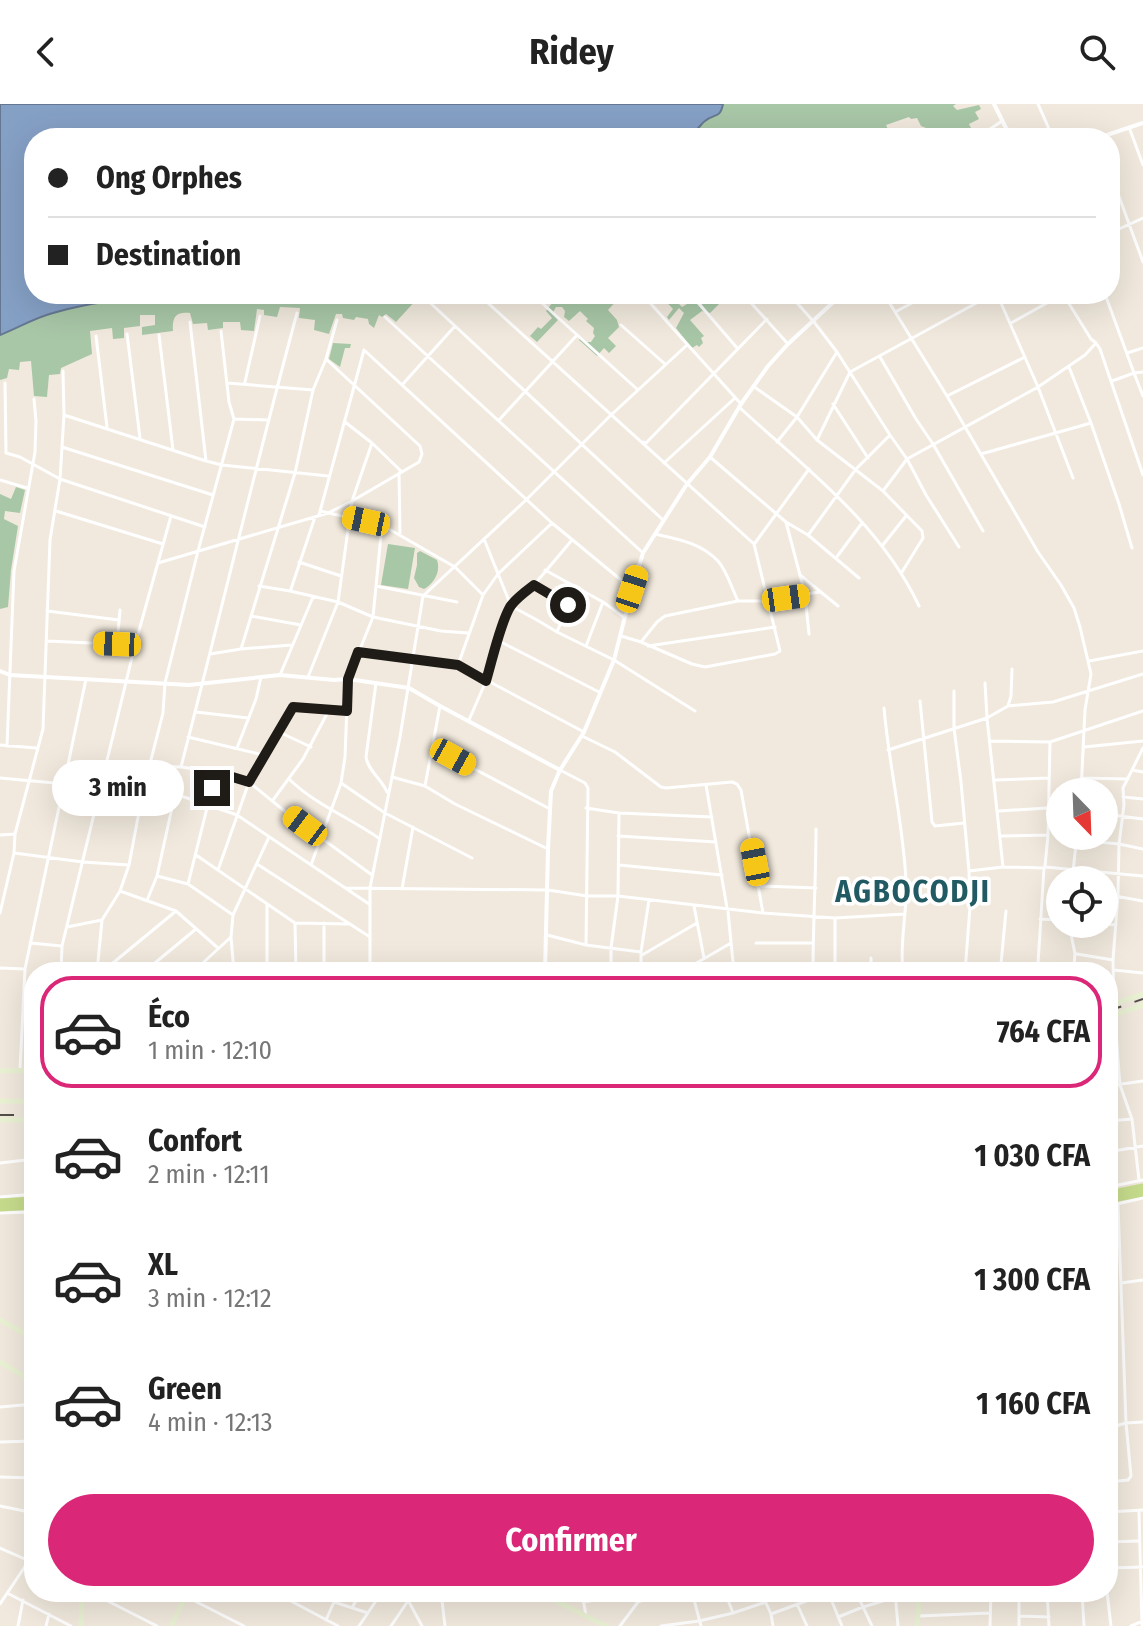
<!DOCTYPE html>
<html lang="fr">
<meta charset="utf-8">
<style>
body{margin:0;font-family:"Fira Sans Condensed",sans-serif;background:#f6f6f6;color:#222;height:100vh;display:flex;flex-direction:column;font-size:30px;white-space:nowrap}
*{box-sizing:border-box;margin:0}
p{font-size:26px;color:#767676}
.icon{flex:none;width:44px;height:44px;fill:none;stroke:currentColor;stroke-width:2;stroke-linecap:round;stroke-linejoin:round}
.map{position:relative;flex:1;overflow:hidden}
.panel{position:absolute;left:24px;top:858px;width:1094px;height:640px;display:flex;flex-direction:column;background:#fff;border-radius:32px;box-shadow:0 8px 32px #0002}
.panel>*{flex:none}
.top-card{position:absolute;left:24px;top:24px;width:1096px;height:176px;border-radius:32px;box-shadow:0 8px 32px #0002;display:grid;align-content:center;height:176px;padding:0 24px;background:#fff}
.needle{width:52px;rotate:157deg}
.fabs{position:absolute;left:1046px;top:674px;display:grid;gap:16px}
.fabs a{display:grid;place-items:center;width:72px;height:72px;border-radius:50%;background:#fff;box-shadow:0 8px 32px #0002;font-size:40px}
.end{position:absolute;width:36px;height:36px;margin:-18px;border:10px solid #1f1c18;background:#fff;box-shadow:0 0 0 4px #fff}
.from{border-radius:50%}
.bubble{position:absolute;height:56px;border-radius:28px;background:#fff;box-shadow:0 8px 32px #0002;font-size:26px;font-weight:700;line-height:56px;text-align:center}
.car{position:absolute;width:24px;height:48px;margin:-24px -12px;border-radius:10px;box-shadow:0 0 6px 2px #0007;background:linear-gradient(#f5c518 24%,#345 0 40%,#f5c518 0 76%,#345 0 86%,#f5c518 0)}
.top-card b{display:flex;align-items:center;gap:28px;height:76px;font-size:30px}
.top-card b+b{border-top:2px solid #e0e0e0}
.top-card i{width:20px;height:20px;background:#222}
ul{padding:14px 0 0;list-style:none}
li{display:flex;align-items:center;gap:24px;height:112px;margin:0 16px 12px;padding:0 8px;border:4px solid transparent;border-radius:32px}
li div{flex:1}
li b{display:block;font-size:30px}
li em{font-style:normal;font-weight:700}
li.selected{border-color:#db2777}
li>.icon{width:72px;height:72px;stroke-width:1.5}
.cta{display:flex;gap:16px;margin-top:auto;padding:16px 24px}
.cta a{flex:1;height:92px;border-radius:48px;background:#db2777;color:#fff;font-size:32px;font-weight:700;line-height:92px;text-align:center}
header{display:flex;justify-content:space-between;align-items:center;height:104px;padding:0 24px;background:#fff;font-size:36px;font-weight:700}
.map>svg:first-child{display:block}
.green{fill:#a8c7a7}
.water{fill:#85a0c5;stroke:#667891;stroke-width:2}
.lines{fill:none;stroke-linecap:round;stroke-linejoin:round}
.minor{stroke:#fff;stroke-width:3}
.tertiary{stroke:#fff;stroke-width:4}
.secondary{stroke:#eaf2d4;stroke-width:5}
.trunk{stroke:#c6dc8c;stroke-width:7}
.rail{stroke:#524e48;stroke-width:2;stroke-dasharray:14 14;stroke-linecap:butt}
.route{stroke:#1f1c18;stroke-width:10}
.labels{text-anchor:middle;stroke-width:7;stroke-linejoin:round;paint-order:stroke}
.district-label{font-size:30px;font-weight:bold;letter-spacing:2px;fill:#215a63;stroke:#fff}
</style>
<header><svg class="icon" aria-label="back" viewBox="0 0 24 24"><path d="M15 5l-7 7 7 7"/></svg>Ridey<svg class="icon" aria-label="search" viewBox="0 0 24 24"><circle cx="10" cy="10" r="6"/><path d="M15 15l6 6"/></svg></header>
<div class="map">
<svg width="1143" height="1522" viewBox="0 0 1143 1522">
<rect width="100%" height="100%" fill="#f1e9dd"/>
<path class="green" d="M723,0H956L953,2L957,6L979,1L981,5L975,8L979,15L969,20L975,32L970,34L964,24L948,34H942L939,28L929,31L926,24L921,22L917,14L911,15L909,13L886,21L892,34H887L884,27L879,24L850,34H664C674,30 685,31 695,26C699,24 701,19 705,17C715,9 718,14 723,0Z
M171,190H412L417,195L396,218L386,210L382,213L379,211L374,224L369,220L368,215L356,213L354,216L343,214L342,210H336L329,230L314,226L315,216L299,214L300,204L280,203L277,213L264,211V206L257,205L254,227L241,226L240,218H223V224L208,226L207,219L193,220L190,209C175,207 172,214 173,227L142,231V223L155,221V211H140V222L124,224V234L113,235L112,224L90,227L92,250L61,264L60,270L49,271L47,293L34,292L31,257L20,258L19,266L9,265L7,274L0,276V231C18,224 34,214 53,209C88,198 134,193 171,190Z
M559,190H584L594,199L603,190L609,195L617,190L621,192L608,206L617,216L619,223L608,234L616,242L609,249L604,244L597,252L579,236L581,233L587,238H591L595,232L593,229L594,224L586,217L588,215L580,207L569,217L564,213L565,207L562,203H556L552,210L558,216L537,238L530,232L538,223L541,225L552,214L546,207Z
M659,190H685L677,198L682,203L692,197L700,202L716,190L722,197L710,209L702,207L690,216L704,232L701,234L703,239L699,243L697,241L692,244L676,224L684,209L679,204L669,216L667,213L673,205Z
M333,239L351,240L350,244H345L340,263L329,255Z
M16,383L25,386L20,409L5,407L4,415L18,422L11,466L8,503L0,505V390L11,395Z
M388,440L415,444L408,485L381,481Z
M420,447L437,456C441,468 434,479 424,485L419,483L414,474L417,461V449Z"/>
<path class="water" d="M0,0H723C720,15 715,9 705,17C702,19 699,24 696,26C686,32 674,30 664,34H34V190H171C132,194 91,198 53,209C34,214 18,224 0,231Z"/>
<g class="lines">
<path class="minor" d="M1038,0L1053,34
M1129,23L1143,61
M977,34L1002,17
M1110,68L1143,158
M1110,129L1143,114
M478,190L754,440L780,547L775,550L705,563L692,560L641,538
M532,190L638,286
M642,190L741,300
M743,190L788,240
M789,190L814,218L837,248L890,331L907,355L926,391L959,443
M884,190L947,292L1038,448L1061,481L1074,504L1080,523L1091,570L1085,606L1081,688
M968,190L973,200
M997,190L1038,283L1073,374
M1063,190L1091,235L1096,239L1100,245L1143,371
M1105,190L1134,269L1143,268
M425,194L663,416
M694,194L738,245
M897,207L929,190
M385,213L643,449
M190,218L206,357
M1011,219L1063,190
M621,221L665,260
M127,230L140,334
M159,231L173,346
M96,232L107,323
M1127,249L1143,244
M880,253L916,315L933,340L983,427
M1069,263L1091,319L1119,400L1132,444
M1112,277L1134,269L1143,292
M245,278L260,212
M5,279L6,349L20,353L60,375L205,423
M227,279L313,286
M402,281L455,222
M753,282L797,313L817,336L883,387L922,427L923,434L902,468
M947,292L1025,253
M833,300L868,354
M739,303C805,364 880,419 919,502
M64,311L206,357L222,361L328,372
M234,315L268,316
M499,316L577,231
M345,318L372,339L402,368
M817,336L850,268L993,190
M642,338L646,339L767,215
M777,338L797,313L837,248
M62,343L213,391
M981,350L1091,319
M710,353L786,418L808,431L859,474
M664,359L735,294
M399,369L400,429
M0,376L27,384
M883,387L907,355L1038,283L1085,251L1096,239
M56,407L163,440
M320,407L382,421L455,463L483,491
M319,411L364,246L552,419L632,485
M786,418L800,471L838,502
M655,430C678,435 701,439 718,457C727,467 732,485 738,497
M809,430L856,365L890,331
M484,435L511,502L537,516L557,528L614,556L695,607
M755,439L809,365
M882,442L906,412
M836,454L862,419
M299,458L341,472
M158,459L328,409L352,397L419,358L422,350L420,342L326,255
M545,466L603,498L624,513
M800,471L805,491L809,530
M534,481L568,501
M259,482L290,487L338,498L373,513L441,527L468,529
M376,482L457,498
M291,485L315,413
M47,507L119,516
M251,512L301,521
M557,528L575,484
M621,532L641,538L657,518L665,512L738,497H768L819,488
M47,537L135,541
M499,537L599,588
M117,540L120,506
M586,542L603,498
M648,542L775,523
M241,545L295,369L313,286L326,255L337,216
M358,548L458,561L584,628
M210,550L241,545L292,541
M1089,557L1143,547
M458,561L483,491L498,470L552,419
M280,571L313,493
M308,573L338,498L352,397L372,339
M376,579L366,653C368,667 382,675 387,688
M985,579L987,614L1003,763
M954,587V624L961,678L969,767L970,803L965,868
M920,597L932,718L935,722L964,719
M440,602L425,682L455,700L548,745
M1008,602L1011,592L1012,565
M884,604C889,662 903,718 906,776C908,806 899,838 903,868
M196,608L248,614
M469,616L486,577L498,537L511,502L534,481L572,436
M279,628L311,643
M582,632L615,648L661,683L666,684L732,678L737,680L741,686L763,809
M188,633L263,651
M990,637L1050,638L1143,607
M0,641L36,644
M7,642L14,467L35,348L36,317L34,295
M433,643L550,705
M1084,643L1143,637
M237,644L256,595L261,573
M888,646L987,614L1008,602L1053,598L1143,570
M149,662L181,663L216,668L249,678L287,709L372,771
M181,663C220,512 256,360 297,209
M560,666L585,679L588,684L586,841
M1132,666L1143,668
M392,673L425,682
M0,674L175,690L208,701L237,711L369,800
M1081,674L1128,675
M289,675C317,702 349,713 380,735
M995,676L1048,674
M341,679L385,709L472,754
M706,681L727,804
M1123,693L1143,695
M273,696L303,655L329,606
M586,704L619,709L712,713
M999,707L1047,704
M1104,710L1143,715
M0,731L15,730
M618,732L716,738
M1001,732L1048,731
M1077,736L1119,740L1143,745
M14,749L83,758L129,761
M196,751L295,819L349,820
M257,760L370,833
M311,761L341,679L345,653L348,575L373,513L382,421
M619,761L722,771
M1045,762L1048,731L1050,638
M218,766L249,678L291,605L295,603L347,607
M969,767L1003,763L1044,764L1045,763L1143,772
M157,772L188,780L233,811
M1072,776L1077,732
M188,780L216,668
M760,782L816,784
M345,784L548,786L587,792H618L763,809L835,814L905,810
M402,785L413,723
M120,787L176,807L218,844
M1104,790L1143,797
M148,794L157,772L175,690
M267,800V868
M694,802L704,854
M728,808L734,868
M0,809L14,749L15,730L43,625L50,436L60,375L64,311L63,267
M1040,815L1060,816
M295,819L296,868
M324,819V868
M1069,820L1075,850L1074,861L1078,868
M1103,820L1116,821
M67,823L102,816
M547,831L586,841L641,848
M30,839L62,842
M756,839H812
M1077,850L1113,856
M642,851L697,819
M871,854V868
M1001,860L1006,807
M1038,860L1044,764
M902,861H1074
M0,864L25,865
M546,865L565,868
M1114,866L1143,869
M61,868L62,842L135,541L171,412
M97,868L102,816L120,787L129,761L143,687L163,609L165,579L198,447L234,315L229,298L221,227
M102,868L176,807
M144,868L196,825
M193,868L231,833
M234,868L231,833L233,811L269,733
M370,868V784L400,633L423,492L526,396L611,311L687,241
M611,868V844L618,792L619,709
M641,868V848L649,796
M681,868L731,839
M768,868L813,864
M813,868C813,820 816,773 816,725
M835,868V814
M20,965L25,865L86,575
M1108,982L1143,977
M1108,1017L1132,1015
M1108,1048L1143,1042
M0,1059L34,1055
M1139,1076L1132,1015L1120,981L1114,905L1113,856L1118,791L1119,740L1124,701L1123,684L1143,644
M1108,1083L1143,1076
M32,1088L34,1072
M0,1093L34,1090
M1108,1102L1143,1094
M0,1109L34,1108
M1121,1179L1143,1176
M0,1303L34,1300
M1108,1324L1126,1319L1143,1318
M0,1338L34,1337
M0,1373L34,1374
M1108,1378L1128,1376L1131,1372L1126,1319L1118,1100
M0,1402L34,1409
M1139,1407L1142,1522
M1108,1408L1143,1406
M1108,1438L1138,1437
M0,1444L34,1459
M1108,1464L1143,1463
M90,1488L157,1522
M177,1488L244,1522
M274,1488L338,1522
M441,1488L445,1522
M582,1488L586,1512
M692,1488L701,1522
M725,1488L733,1509
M761,1488L771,1510L773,1522
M828,1488L842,1522
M856,1488L872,1522
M895,1488L898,1522
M1019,1488V1522
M1047,1488L1049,1522
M1082,1488L1084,1522
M1107,1488L1111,1522
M7,1489L71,1522
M409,1498L422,1522
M583,1498L621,1492L627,1493L638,1498
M0,1500L34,1449
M797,1500L807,1522
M353,1502L361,1488
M771,1510L828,1489
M918,1512L990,1509
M1020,1512L1049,1513
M838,1513L863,1503L896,1493
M326,1516L334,1498L368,1509
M18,1522L23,1496
M46,1522L49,1510
M359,1522L382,1488
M391,1522L414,1488
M620,1522L638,1498L665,1488
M661,1522L699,1517L733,1509L766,1498
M990,1522L991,1488
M1131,1522L1143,1517"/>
<path class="tertiary" d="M994,0L1011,34
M1098,34L1143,19
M0,567L10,571L189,581L280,571L334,576L348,575L409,584L440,602L560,666
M545,868L548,745L551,687L560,666L584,628L614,556L632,485L643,449L687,380L710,353L741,300L768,262L788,240L842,190"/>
<path class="secondary" d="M1108,902L1143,890
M1108,913L1143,901
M0,967L34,966
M0,997L34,998
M0,1016H34
M0,1216L34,1235
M0,1258L34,1278
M538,1488L606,1522
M81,1522L82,1488
M171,1522L188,1488
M917,1522L920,1488"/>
<path class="trunk" d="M1108,1090L1143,1083
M1108,1096L1143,1089
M0,1098L34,1096
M0,1104L34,1102"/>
<path class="rail" d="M1108,907L1143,895
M0,1011H34"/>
</g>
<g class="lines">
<path class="route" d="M212,684L216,668L249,678L293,603L347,607L348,575L358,548L458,561L486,577C492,557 500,520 510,503C515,495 526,487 534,481L568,501"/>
</g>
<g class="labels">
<g class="district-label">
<text x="913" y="798">AGBOCODJI</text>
</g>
</g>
</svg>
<div class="fabs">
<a><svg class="needle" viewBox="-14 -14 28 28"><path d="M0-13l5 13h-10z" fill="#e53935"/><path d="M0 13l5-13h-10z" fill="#767676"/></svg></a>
<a><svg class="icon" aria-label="locate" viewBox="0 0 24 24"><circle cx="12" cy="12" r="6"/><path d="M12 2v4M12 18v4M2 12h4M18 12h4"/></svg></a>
</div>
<i class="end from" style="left:568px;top:501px"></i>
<i class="end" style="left:212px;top:684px"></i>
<div class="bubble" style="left:52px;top:656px;width:132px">3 min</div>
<i class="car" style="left:366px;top:417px;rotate:282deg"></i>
<i class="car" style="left:632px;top:485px;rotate:18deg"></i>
<i class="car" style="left:786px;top:494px;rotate:82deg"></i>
<i class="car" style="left:117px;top:540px;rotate:272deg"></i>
<i class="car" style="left:453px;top:653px;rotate:119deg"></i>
<i class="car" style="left:305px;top:722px;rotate:307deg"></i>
<i class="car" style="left:755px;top:758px;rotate:349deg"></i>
<div class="top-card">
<b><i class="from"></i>Ong Orphes</b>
<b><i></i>Destination</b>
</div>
<section class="panel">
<ul>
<li class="selected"><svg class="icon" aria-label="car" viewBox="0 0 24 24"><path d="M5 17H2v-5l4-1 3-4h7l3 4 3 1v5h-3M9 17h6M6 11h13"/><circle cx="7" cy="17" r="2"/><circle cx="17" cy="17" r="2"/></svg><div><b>Éco</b><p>1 min · 12:10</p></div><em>764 CFA</em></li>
<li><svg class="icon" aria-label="car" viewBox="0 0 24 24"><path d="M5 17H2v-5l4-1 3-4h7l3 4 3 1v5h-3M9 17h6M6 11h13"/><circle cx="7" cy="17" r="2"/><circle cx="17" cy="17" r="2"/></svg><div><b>Confort</b><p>2 min · 12:11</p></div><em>1 030 CFA</em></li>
<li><svg class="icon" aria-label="car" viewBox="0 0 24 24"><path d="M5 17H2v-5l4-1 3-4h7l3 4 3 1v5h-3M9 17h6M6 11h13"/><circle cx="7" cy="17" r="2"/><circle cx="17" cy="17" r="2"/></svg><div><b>XL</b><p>3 min · 12:12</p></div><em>1 300 CFA</em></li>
<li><svg class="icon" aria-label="car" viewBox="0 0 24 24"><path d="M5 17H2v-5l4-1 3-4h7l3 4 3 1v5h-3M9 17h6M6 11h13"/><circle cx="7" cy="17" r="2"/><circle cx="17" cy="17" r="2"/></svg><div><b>Green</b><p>4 min · 12:13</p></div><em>1 160 CFA</em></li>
</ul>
<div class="cta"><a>Confirmer</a></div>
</section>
</div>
